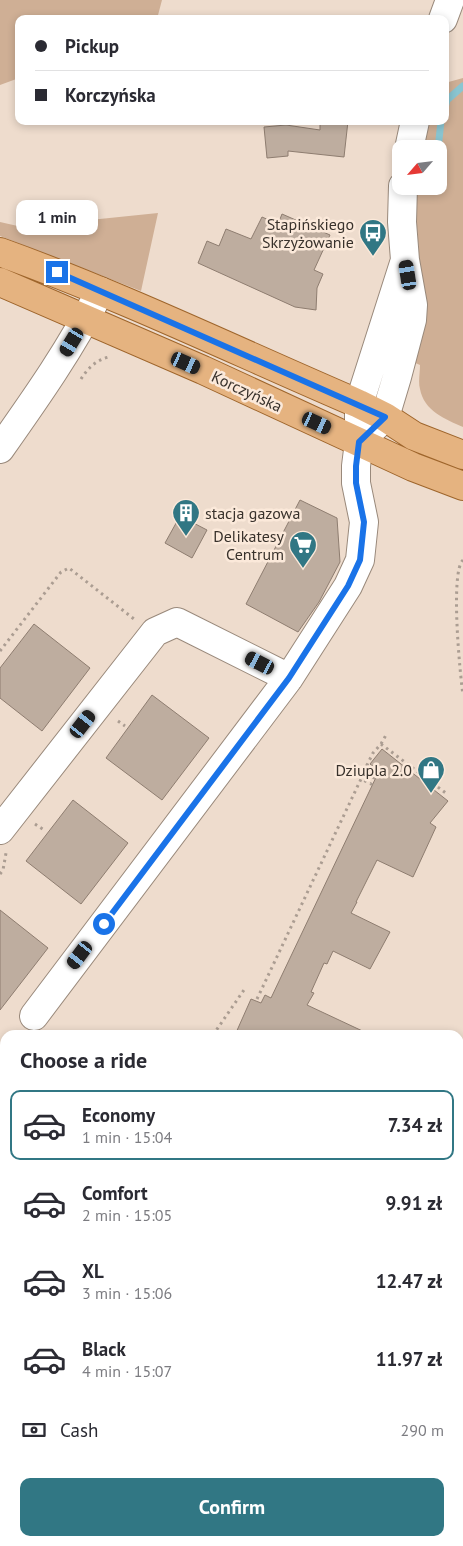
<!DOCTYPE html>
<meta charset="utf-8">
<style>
body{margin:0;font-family:"PT Sans",sans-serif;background:#f2f2f3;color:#2b2b33;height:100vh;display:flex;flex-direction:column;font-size:19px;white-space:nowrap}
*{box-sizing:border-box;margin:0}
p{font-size:16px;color:#7c7c81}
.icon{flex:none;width:28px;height:28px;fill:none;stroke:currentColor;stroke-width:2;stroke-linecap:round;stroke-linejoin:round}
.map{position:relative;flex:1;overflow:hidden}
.side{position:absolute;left:0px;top:1030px;width:464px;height:516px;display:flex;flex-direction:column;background:#fff;border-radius:15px 15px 0 0;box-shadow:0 2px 8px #0003}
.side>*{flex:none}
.top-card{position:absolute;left:15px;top:15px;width:434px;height:110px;border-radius:10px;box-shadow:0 2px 8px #0003;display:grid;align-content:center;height:110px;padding:0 20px;background:#fff}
.needle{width:32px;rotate:242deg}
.fabs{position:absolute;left:392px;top:140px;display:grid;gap:10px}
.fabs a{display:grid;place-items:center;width:55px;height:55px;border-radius:10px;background:#fff;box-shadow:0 2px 8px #0003;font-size:25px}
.end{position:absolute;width:22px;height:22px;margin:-11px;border:6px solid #1a73e8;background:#fff;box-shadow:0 0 0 2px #fff}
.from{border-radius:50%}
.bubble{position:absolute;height:35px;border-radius:10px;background:#fff;box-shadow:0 2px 8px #0003;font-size:16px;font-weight:600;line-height:35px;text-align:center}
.car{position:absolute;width:15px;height:30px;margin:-15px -8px;border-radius:6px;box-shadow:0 0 4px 1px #0007;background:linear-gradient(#222 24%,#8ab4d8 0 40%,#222 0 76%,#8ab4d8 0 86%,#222 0)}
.top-card b{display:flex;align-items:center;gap:18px;height:48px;font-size:19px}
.top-card b+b{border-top:1px solid #e1e1e2}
.top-card i{width:12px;height:12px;background:#2b2b33}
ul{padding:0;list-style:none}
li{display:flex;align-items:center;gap:15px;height:70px;margin:0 10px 8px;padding:0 10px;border:2px solid transparent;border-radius:10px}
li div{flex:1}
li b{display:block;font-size:19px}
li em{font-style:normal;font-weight:600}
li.selected{border-color:#317784}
li>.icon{width:45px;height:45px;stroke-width:1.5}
h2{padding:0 20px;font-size:22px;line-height:60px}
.pay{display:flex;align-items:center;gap:12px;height:55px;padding:0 20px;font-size:19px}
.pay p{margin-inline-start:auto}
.cta{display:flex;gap:10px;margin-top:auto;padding:10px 20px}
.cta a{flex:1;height:58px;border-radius:10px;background:#317784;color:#fff;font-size:20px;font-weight:600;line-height:58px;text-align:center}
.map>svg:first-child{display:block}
.green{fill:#cfaf95}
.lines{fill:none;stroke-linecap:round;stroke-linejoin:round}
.stream{stroke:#8ac5d1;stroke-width:7}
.building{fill:#bead9f;stroke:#8e7d70}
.minor-casing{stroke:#99897b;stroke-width:30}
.major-casing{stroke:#9e652b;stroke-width:30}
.path{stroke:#ab9d92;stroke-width:3;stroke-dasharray:2.5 4;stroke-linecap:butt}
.minor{stroke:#fff;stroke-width:28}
.major{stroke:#e5b380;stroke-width:28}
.route{stroke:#1a73e8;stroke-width:6}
.labels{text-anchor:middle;stroke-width:5;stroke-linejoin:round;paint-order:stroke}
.poi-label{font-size:16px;fill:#39322c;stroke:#fbe9da;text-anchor:end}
.street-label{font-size:16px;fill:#39322c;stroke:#fbe9da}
</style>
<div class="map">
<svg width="463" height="1546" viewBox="0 0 463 1546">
<rect width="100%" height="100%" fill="#eedccd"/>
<path class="green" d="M0,0H162L157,19H19V78L0,85Z
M463,78V427C445,419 424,411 420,389C418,382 420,373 420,365L413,362L423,308L416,213V186H439V149H423L428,124L429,121H445V83Z
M158,213L141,291L0,236V222L22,227Z
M0,1073L5,1077V1541H59L60,1546H0Z"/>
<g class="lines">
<path class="stream" d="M445,108L447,100L463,86
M438,149L441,121
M428,191L429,186
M0,1158L5,1151"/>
</g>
<path class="building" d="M320,121H348L344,157L288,151V156L267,158L264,127L286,125L320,130Z
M282,214L330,235L314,270L323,274L317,288L316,310L295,307L198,263L207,241L219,246L226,229L251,239L262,217L278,224Z
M300,500L337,518L340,562L319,602L298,632L246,604Z
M180,516L207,530L192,558L165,543Z
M34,624L90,668L42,731L0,698V668Z
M152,695L209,738L162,800L106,758Z
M382,749L448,801L430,823L436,827L413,877L377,860L356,902H357L351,913L390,932L370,969L333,951L327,964L324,963L311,992L314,993L307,1005L371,1035H235L251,999L261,1003L265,995L271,998L379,771L370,764Z
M73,800L128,843L81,904L26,861Z
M0,910L48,948L0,1010Z"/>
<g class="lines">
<defs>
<path id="minor" d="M443,19L450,0
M409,149L415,121
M368,433L385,417L397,377L412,320L413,305L405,260L402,222L403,186
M0,449C36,398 72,347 100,291
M0,830L155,632L177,622L289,678
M34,1016L289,678L348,586L360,560L364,522L356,483V466L359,442V404L405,260
M351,1541L362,1546"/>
<path id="major" d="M0,252C122,296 240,353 359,404L385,417L414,436L463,455
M0,282L203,370L413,467L463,486"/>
</defs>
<use href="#minor" class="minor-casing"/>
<use href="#major" class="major-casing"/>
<path class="path" d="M81,379C88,368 96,360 109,357
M463,560C450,572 460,674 463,695
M0,651L61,572L69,568L134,619
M118,721L125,726
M381,744L386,735
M35,824L44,830
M0,874L3,870L6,853
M257,999L361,779L371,784L377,772L367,765L373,753L381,744L447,794
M213,1035L246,987
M459,1086H463
M0,1443H5"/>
<use href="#minor" class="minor"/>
<use href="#major" class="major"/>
</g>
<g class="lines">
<path class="route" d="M57,272L385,417L359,442L356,466V483L364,522L360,560L348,586L289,678L104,924"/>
</g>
<defs>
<symbol id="bus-pin" viewBox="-11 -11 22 30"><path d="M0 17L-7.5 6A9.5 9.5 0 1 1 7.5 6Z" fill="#317784" stroke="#fbe9da"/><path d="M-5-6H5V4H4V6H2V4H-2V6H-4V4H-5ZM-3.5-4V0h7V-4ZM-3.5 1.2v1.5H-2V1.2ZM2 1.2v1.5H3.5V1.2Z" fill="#fff"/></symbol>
<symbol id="building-pin" viewBox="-11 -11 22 30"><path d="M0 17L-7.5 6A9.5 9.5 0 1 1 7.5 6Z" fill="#317784" stroke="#fbe9da"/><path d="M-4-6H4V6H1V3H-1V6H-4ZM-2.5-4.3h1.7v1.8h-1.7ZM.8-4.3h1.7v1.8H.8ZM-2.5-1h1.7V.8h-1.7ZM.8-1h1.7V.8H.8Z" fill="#fff"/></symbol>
<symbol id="supermarket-pin" viewBox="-11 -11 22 30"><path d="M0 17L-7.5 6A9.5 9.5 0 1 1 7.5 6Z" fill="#317784" stroke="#fbe9da"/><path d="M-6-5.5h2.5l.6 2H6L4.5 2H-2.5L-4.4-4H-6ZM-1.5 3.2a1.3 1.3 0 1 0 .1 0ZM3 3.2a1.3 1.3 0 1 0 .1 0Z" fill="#fff"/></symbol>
<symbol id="shop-pin" viewBox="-11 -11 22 30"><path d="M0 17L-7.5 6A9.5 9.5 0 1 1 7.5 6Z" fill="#317784" stroke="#fbe9da"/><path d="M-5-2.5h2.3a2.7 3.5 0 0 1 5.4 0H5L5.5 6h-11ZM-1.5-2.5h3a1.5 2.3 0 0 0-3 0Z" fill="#fff"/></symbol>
</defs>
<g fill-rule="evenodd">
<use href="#bus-pin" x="357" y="217" width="32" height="43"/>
<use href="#building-pin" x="170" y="497" width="32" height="43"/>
<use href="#supermarket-pin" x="287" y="529" width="32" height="43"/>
<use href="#shop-pin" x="415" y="754" width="32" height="43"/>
</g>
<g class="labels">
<g class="poi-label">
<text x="354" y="230">Stapińskiego<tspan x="354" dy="18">Skrzyżowanie</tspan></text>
<text x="205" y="519" text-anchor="start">stacja gazowa</text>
<text x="284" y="542">Delikatesy<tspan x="284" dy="18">Centrum</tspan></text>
<text x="412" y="776">Dziupla 2.0</text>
</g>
<g class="street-label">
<text transform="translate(247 391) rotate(25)" y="6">Korczyńska</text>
</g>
</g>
</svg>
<div class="fabs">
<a><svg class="needle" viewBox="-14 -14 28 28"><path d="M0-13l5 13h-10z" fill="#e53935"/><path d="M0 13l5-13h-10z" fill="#7c7c81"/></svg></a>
</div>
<i class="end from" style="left:104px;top:924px"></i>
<i class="end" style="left:57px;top:272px"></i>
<div class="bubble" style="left:16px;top:200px;width:82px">1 min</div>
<i class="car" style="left:408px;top:275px;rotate:351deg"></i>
<i class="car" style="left:72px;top:342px;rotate:211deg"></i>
<i class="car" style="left:186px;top:363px;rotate:114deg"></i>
<i class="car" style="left:317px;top:423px;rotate:115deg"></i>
<i class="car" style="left:260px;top:663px;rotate:297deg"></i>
<i class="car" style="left:83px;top:724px;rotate:38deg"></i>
<i class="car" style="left:80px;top:955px;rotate:217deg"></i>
<div class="top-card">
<b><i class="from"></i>Pickup</b>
<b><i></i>Korczyńska</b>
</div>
<section class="side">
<h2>Choose a ride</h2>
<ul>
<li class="selected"><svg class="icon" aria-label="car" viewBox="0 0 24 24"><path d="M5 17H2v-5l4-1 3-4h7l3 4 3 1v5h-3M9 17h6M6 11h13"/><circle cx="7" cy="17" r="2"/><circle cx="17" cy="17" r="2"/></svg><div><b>Economy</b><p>1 min · 15:04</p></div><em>7.34 zł</em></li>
<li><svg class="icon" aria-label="car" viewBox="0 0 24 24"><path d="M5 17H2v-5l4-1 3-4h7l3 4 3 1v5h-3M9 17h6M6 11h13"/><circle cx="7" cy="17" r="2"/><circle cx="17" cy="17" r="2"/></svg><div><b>Comfort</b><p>2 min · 15:05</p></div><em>9.91 zł</em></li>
<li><svg class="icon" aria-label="car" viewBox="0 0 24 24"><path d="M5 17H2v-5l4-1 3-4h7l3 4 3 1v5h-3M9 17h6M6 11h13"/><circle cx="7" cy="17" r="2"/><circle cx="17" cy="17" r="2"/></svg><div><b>XL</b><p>3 min · 15:06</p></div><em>12.47 zł</em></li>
<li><svg class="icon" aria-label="car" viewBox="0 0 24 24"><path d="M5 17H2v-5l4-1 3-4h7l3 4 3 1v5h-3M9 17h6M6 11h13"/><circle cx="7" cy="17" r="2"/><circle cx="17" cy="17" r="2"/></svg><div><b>Black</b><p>4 min · 15:07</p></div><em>11.97 zł</em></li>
</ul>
<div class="pay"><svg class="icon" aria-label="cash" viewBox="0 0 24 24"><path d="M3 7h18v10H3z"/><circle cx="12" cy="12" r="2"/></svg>Cash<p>290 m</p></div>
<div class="cta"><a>Confirm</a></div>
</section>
</div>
